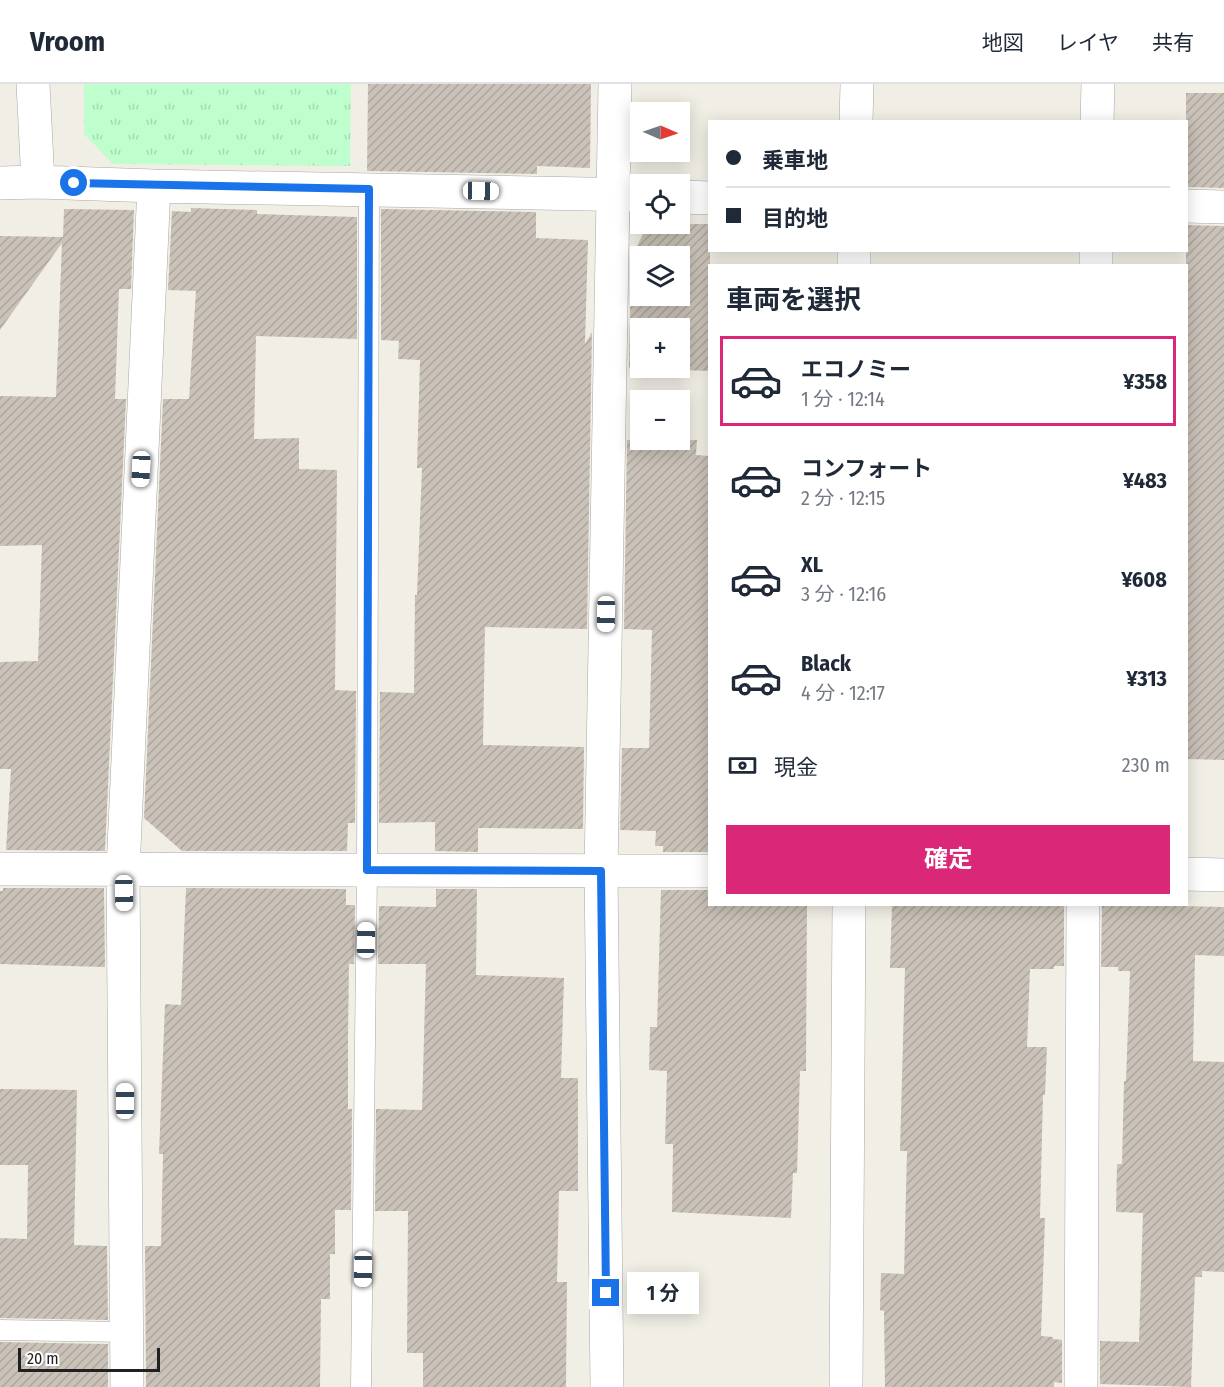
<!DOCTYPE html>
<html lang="ja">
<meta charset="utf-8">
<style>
body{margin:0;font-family:"Fira Sans Condensed","Noto Sans JP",sans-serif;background:#f6f6f7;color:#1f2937;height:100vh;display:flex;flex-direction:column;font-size:22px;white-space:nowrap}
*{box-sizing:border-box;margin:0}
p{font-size:20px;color:#747a83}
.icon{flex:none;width:33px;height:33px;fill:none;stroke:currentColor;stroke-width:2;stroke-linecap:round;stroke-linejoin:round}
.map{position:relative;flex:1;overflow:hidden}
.panel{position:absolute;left:708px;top:180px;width:480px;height:642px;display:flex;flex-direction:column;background:#fff;border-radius:0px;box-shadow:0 3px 15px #0003}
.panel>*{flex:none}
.top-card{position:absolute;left:708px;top:36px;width:480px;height:132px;border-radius:0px;box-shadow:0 3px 15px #0003;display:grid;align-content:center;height:132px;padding:0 18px;background:#fff}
.needle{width:39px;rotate:92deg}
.controls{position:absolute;left:630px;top:18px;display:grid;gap:12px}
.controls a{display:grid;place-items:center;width:60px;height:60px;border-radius:0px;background:#fff;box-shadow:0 3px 15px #0003;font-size:30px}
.scale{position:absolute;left:18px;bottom:15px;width:142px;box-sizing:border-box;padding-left:6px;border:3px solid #202020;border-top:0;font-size:16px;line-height:21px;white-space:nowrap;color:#202020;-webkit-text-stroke:4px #fff;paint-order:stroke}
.end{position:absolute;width:27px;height:27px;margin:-14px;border:8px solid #1a73e8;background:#fff;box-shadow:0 0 0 3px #fff}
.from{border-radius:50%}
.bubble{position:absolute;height:42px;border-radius:0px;background:#fff;box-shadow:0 3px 15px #0003;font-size:20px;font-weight:700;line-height:42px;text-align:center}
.car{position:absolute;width:18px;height:36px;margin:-18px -9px;border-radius:8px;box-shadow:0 0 4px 2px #0007;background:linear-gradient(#fff 24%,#345 0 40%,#fff 0 76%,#345 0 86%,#fff 0)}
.top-card b{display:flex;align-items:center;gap:21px;height:57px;font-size:22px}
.top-card b+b{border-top:2px solid #e0e1e3}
.top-card i{width:15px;height:15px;background:#1f2937}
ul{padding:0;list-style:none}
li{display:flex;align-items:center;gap:18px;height:90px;margin:0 12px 9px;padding:0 6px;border:3px solid transparent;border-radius:0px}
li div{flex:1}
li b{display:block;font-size:22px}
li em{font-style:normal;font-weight:700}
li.selected{border-color:#db2777}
li>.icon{width:54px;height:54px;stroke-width:1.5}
h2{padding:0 18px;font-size:27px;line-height:72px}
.pay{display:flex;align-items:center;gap:15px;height:66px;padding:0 18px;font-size:22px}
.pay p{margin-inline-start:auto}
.action{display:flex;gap:12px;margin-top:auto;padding:12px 18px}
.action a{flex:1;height:69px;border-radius:0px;background:#db2777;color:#fff;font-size:24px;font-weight:700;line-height:69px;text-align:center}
header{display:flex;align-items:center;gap:36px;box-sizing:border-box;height:84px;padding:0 30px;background:#fff;border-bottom:2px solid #e0e1e3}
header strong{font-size:28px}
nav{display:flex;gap:33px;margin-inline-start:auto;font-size:21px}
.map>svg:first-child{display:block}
.park{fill:url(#park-tufts)}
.building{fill:url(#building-hatch);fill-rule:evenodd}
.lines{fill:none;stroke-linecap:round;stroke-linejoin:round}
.service-casing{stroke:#a7a7a7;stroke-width:21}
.minor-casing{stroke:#a7a7a7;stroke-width:34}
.service{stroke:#fff;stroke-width:20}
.minor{stroke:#fff;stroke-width:33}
.route{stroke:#1a73e8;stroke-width:8}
</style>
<header>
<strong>Vroom</strong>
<nav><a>地図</a><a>レイヤ</a><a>共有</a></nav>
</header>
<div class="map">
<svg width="1224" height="1303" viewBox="0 0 1224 1303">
<defs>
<pattern id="park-tufts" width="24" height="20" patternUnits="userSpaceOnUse" patternTransform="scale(1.5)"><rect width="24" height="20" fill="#bfffcd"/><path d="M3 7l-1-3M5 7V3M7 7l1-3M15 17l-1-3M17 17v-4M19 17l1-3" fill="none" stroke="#a4dab0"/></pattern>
<pattern id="building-hatch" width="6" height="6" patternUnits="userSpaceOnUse" patternTransform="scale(1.5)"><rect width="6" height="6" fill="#cac2b8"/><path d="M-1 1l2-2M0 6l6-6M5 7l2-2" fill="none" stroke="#ada69e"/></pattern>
</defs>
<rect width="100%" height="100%" fill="#f1efe5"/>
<path class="park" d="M84,0H351L350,82L113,80L84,50Z"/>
<path class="building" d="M368,0H591L590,84L537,82V90L367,87Z
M1186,9H1224V104L1186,103Z
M191,124L257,126V130L357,133V255L256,252L254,355L299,354V385L337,386L335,606L356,607L355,739H348L347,767H182L144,734L163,315H189L196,207L168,206L172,127L191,128Z
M64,125L134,126L131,205H119L115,315H126L105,767L6,766L11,685H0V578L38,577L42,461L0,462V312L56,313L62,159L0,246V152L63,153Z
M381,125L536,128V154L588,156L585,260L592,248L587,545L485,543L483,661L584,663L583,745L478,744V768L435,767V738L379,739L380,608L414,609L415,511H417L422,384H417L420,276L398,275L399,257L381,256Z
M648,140H710V287L629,284L631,174ZM640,172H680V212H640ZM640,244H680V284H640Z
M1186,141L1224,142V676L1186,675Z
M627,356H697L696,371L710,372V768H663V762H655L656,747L620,746L622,664H649L652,546L624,545Z
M3,804H104L105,883L0,880V807H3Z
M186,804L346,805V821H355L354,880H349L348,953V1025H352L351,1126H335V1170H330V1215H321L320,1303H146L145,1162H161L163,1070H159L165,920L181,921Z
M436,805H477L476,891L564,894L561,994H578V1107H559L557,1198H567L566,1303H423V1269H407L408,1127H375L376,1025L422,1026L426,880H378L379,822L436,823Z
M661,806H710V820H807L806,987H800L797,1089H793L791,1134L672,1128L673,1060H665L667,987L649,986L650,943H657Z
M892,820H1064V882H1054V885H1030L1027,963H1047L1045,1011H1043L1040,1134H1045L1041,1252L1053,1253V1255L1062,1256V1299L1054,1298V1303H885L884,1227L880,1226L881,1189L904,1190L907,1067H900L905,884H890Z
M1102,820L1224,823V872L1195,871L1193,977L1224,978V1188L1202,1187V1193H1195L1191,1303L1100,1300V1257L1139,1258L1143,1129L1116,1128L1117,1080H1122L1124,997H1126L1130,887H1118V883H1101Z
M0,1005L77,1006L74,1161L107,1162L108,1236L0,1234V1154L27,1155L28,1081H0Z
M0,1258L108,1260V1303H0Z"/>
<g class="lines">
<defs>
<path id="service" d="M0,1246L127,1248
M361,1303L367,786L369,105"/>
<path id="minor" d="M33,0L38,98
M856,38L857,0
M1097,38L1098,0
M0,99L38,98L154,102L640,111
M680,113L710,114
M1186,122L1224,123
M854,182V166
M1096,182V166
M0,785L710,787
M1186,790L1224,791
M127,1303L123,786L154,102
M607,1303L601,787L615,0
M846,1303L849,820
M1081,1303L1083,820"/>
</defs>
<use href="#service" class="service-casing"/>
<use href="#minor" class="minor-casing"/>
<use href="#service" class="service"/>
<use href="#minor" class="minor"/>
</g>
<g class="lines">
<path class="route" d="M74,99L369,105L367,786L601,787L606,1209"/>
</g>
</svg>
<div class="controls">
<a><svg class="needle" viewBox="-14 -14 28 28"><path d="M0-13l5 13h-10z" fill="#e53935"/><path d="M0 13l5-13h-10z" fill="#747a83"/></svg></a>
<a><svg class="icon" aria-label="locate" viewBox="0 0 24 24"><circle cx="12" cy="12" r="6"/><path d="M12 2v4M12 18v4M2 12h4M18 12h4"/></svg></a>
<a><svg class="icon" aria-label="layers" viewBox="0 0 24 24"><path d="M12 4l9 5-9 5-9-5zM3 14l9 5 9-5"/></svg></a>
<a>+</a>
<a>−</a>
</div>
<div class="scale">20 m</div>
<i class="end from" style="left:74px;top:99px"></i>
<i class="end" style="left:606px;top:1209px"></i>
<div class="bubble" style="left:627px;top:1188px;width:72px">1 分</div>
<i class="car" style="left:481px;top:107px;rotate:91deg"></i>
<i class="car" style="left:141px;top:385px;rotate:183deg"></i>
<i class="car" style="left:606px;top:530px;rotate:181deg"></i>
<i class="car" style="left:124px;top:809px;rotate:179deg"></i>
<i class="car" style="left:366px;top:856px;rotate:1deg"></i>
<i class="car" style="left:125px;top:1017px;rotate:0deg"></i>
<i class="car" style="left:363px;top:1185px;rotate:181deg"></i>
<div class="top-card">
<b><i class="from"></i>乗車地</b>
<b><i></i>目的地</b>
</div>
<section class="panel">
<h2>車両を選択</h2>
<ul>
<li class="selected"><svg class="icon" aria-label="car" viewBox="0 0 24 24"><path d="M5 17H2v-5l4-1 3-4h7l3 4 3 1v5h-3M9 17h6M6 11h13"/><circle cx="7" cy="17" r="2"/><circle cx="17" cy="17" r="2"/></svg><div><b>エコノミー</b><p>1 分 · 12:14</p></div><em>¥358</em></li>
<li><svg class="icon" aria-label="car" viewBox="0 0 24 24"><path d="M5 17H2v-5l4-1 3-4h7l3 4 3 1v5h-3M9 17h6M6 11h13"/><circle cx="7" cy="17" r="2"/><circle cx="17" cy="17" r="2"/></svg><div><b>コンフォート</b><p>2 分 · 12:15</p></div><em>¥483</em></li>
<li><svg class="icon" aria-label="car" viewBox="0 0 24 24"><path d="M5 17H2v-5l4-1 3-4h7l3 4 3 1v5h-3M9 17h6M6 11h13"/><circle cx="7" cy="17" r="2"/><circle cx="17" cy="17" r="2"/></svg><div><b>XL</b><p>3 分 · 12:16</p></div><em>¥608</em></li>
<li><svg class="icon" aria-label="car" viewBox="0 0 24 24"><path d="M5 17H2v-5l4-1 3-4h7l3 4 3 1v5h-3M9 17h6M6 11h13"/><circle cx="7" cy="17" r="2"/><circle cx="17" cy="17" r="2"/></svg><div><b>Black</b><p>4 分 · 12:17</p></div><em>¥313</em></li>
</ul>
<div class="pay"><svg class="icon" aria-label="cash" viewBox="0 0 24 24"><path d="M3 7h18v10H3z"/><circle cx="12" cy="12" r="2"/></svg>現金<p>230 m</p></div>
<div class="action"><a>確定</a></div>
</section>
</div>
